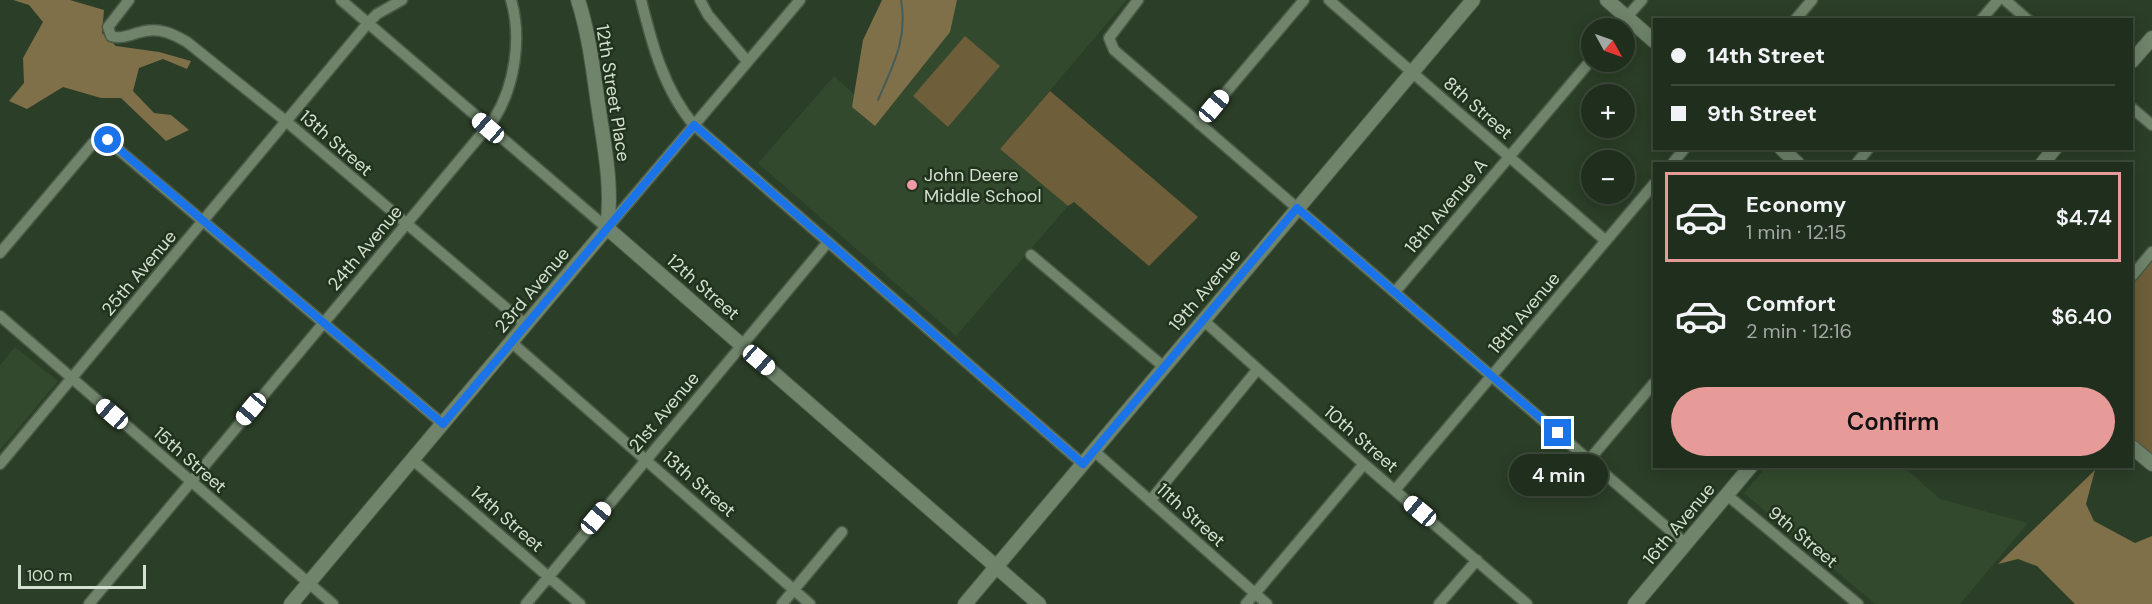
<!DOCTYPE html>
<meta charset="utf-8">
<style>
body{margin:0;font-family:"DM Sans",sans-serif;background:#2d3a2a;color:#f1f3f6;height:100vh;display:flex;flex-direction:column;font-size:22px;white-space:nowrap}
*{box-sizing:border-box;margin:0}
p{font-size:20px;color:#a2a8a4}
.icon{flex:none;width:33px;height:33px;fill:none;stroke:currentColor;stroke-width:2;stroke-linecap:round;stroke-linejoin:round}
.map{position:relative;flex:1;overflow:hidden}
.sheet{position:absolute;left:1653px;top:162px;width:480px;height:306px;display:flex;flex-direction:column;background:#202e1d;border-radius:0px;box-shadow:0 3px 15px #0003,0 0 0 2px #3d4a3b}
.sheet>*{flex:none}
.guide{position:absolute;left:1653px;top:18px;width:480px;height:132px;border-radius:0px;box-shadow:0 3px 15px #0003,0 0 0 2px #3d4a3b;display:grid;align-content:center;height:132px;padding:0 18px;background:#202e1d}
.needle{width:39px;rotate:130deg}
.fabs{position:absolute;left:1581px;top:18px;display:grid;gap:12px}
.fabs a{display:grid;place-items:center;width:54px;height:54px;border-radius:50%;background:#202e1d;box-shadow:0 3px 15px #0003,0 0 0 2px #3d4a3b;font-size:30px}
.scale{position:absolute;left:18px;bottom:15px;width:128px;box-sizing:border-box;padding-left:6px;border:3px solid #d4e0d2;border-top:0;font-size:16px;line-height:21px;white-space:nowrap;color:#d4e0d2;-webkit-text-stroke:4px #21331d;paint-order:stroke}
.end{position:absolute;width:27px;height:27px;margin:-14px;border:8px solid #1a73e8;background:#fff;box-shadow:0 0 0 3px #fff}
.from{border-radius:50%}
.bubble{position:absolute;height:42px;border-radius:21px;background:#202e1d;box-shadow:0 3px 15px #0003,0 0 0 2px #3d4a3b;font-size:20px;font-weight:600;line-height:42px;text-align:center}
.car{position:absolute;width:18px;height:36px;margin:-18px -9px;border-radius:8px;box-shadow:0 0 4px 2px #0007;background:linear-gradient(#fff 24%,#345 0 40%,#fff 0 76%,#345 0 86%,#fff 0)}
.guide b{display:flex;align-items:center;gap:21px;height:57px;font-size:22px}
.guide b+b{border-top:2px solid #3d4a3b}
.guide i{width:15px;height:15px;background:#f1f3f6}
ul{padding:10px 0 0;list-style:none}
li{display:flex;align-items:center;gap:18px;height:90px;margin:0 12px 9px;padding:0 6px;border:3px solid transparent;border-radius:0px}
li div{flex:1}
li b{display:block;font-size:22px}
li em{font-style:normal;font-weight:600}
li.selected{border-color:#e69b98}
li>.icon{width:54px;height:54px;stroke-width:1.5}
.action{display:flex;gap:12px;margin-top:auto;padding:12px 18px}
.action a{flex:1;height:69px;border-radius:36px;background:#e69b98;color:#111;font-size:24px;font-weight:600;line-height:69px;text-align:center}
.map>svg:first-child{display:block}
.built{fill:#32492d}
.green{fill:#6e5f3a}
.forest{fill:#807049}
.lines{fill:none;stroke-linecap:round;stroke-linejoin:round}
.stream{stroke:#445d58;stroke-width:2}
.street-casing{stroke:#495946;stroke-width:13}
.secondary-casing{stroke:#495946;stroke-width:16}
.street{stroke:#6f846b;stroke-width:10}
.secondary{stroke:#6f846b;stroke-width:14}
.route{stroke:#1a73e8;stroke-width:8}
.poi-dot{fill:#f39aa7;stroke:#21331d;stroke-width:2}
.labels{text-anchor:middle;stroke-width:5;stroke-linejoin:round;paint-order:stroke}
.street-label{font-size:18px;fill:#d4e0d2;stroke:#21331d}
.poi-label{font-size:18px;fill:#d4e0d2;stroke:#21331d;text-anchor:start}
</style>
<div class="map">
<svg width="2152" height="604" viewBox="0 0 2152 604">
<rect width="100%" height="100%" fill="#2b3e27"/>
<path class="built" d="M907,0H1127L1000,149L1068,206L956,336L758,163L834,76L879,117Z
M15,347L58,381L0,450V365Z
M1767,466L1904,467L1940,499L2028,523L1960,604H1875L1744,493Z"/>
<path class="green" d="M965,36L1000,66L948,127L913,96Z
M1050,91L1198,217L1149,266L1074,202L1068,206L1000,149Z
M2152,259V459L2132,442V282Z"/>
<path class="forest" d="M13,0H70L104,10L102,33L116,46L159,52L191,61L187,69L163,59L139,68L133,91L154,113L171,115L189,130L166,141L121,98H101L63,87L27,109L9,101L24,83L23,58L43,22L29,5Z
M882,0H957L950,32L875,126L852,107L863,40Z
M2095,470L2086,504L2094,521L2135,543L2152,536V604H2075L2037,566L2018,559L1998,564Z"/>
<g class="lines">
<path class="stream" d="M878,100C893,65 908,39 901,0"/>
<defs>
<path id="street" d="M129,0L108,27L111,36C123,40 133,33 145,31C161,28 173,34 187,42L287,122L526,325
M341,0L607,228L800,0
M641,0C652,44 664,90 694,125L1083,464
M700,0L708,15L747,61
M1138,0L1109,38L1114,50L1686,544
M1329,0L1606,241
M2005,0L2028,20
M1795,20L1812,0
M1981,20L1998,0
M1617,28L1642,0
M2132,108L2152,125
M1199,124L1304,0
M1672,164L1685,148
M1856,164L1869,148
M0,253L93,143L101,138L107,140L443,424
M1031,255L1164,367
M2132,276L2152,252
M1395,292L1592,59
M0,316L333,604
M1203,320L1364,464L1527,604
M511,342L810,604
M1094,451L1267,604
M413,460L580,604
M1589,460L1654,383
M0,464L368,23L377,14L402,0
M1395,490L1654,184
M1727,495L1858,604
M1150,501L1257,370
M89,604L494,119C515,86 522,37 511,0
M526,604L828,242
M782,604L842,532
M1246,604L1364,464
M1439,604L1477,560"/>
<path id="secondary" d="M578,0C589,34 593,69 598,104C604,145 613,187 607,228
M1607,0L1654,41
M2132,61L2152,38
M1781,148L1798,164
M2042,164L2055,148
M607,228L1039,604
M2132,447L2152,464
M291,604L607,228
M965,604L1473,0
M1635,604L1751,466"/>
</defs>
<use href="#street" class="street-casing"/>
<use href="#secondary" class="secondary-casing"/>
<use href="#street" class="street"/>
<use href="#secondary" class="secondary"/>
</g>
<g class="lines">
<path class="route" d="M108,140L443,424L694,125L1083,464L1297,208L1558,433"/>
</g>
<circle class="poi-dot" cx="912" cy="185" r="6"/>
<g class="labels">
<g class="street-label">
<text transform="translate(613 93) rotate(81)" y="6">12th Street Place</text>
<text transform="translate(1478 108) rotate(41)" y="6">8th Street</text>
<text transform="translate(336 143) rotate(41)" y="6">13th Street</text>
<text transform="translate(1446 206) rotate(-50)" y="6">18th Avenue A</text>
<text transform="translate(365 248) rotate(-50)" y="6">24th Avenue</text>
<text transform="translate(139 273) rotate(-50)" y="6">25th Avenue</text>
<text transform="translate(703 287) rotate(41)" y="6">12th Street</text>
<text transform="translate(532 290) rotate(-50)" y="6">23rd Avenue</text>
<text transform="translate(1205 290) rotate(-50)" y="6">19th Avenue</text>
<text transform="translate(1524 313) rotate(-50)" y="6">18th Avenue</text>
<text transform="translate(664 412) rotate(-50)" y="6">21st Avenue</text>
<text transform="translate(1361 439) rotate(41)" y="6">10th Street</text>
<text transform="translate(190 460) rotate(41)" y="6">15th Street</text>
<text transform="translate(699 484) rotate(41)" y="6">13th Street</text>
<text transform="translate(1191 515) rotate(42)" y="6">11th Street</text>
<text transform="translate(507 519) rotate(41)" y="6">14th Street</text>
<text transform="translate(1679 524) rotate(-50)" y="6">16th Avenue</text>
<text transform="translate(1803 537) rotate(40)" y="6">9th Street</text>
</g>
<g class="poi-label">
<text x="924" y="181">John Deere<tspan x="924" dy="21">Middle School</tspan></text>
</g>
</g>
</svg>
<div class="fabs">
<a><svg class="needle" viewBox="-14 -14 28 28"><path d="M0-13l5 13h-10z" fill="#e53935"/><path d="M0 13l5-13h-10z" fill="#a2a8a4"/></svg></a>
<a>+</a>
<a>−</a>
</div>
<div class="scale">100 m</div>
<i class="end from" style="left:108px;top:140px"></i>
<i class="end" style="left:1558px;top:433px"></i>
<div class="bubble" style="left:1509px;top:454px;width:99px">4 min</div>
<i class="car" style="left:1214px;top:106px;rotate:40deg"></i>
<i class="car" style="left:488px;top:128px;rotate:311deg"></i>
<i class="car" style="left:759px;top:360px;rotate:131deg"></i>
<i class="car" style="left:251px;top:409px;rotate:220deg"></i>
<i class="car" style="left:112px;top:414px;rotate:311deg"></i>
<i class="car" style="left:1420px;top:511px;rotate:310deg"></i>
<i class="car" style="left:596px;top:518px;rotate:40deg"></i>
<div class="guide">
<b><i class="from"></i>14th Street</b>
<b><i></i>9th Street</b>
</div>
<section class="sheet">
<ul>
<li class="selected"><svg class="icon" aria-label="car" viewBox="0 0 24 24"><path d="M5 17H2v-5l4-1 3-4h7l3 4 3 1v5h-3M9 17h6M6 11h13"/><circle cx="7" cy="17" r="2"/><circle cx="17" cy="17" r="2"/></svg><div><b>Economy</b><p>1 min · 12:15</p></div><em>$4.74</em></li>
<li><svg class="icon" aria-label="car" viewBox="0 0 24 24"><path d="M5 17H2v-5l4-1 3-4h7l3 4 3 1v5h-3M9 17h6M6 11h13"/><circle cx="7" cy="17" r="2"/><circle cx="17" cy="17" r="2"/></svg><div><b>Comfort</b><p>2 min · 12:16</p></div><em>$6.40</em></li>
</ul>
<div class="action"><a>Confirm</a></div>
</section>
</div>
